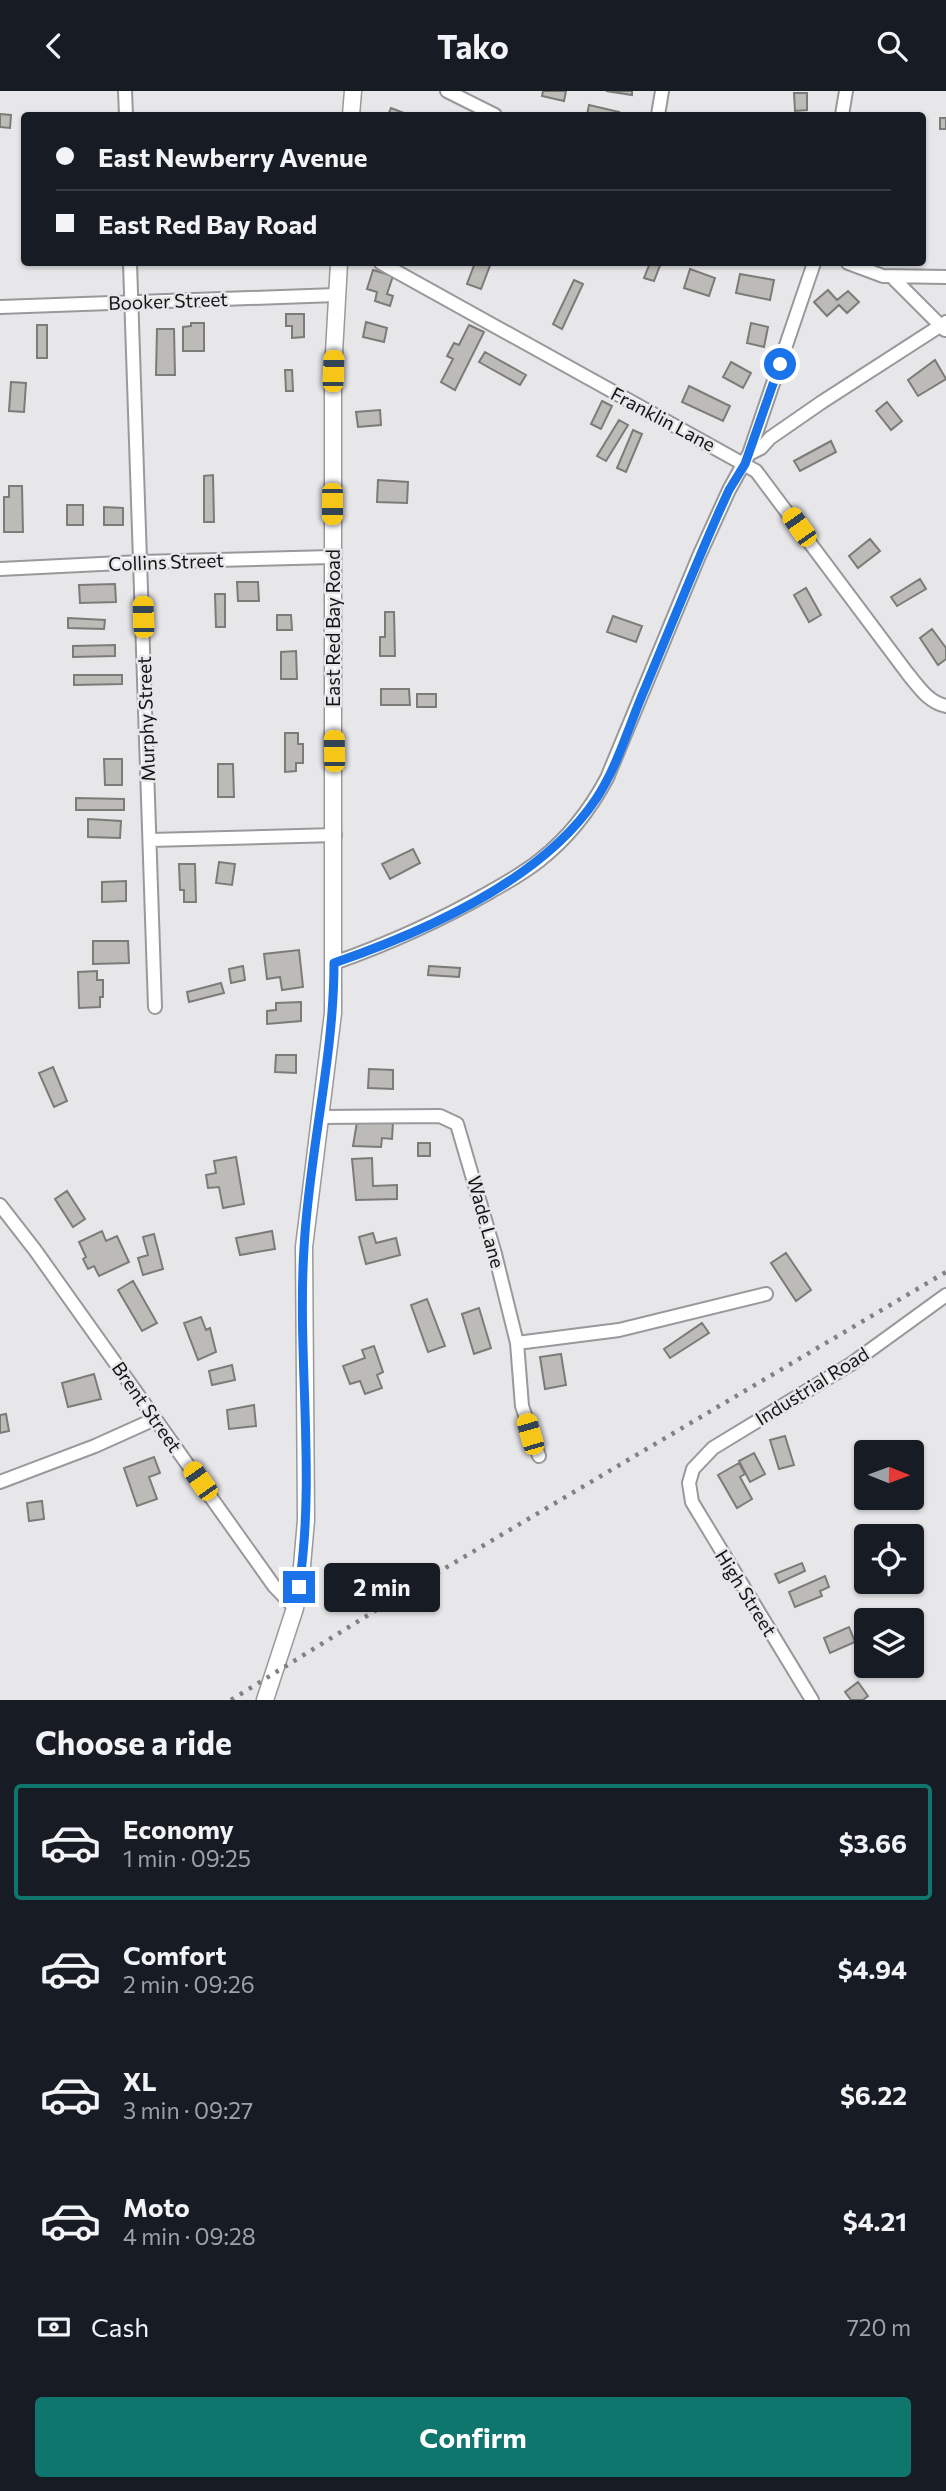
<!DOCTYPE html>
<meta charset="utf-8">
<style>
body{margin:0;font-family:Commissioner,sans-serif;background:#242831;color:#f1f3f6;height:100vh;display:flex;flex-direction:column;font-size:26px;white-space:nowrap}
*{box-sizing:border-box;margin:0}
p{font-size:23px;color:#9ea1a6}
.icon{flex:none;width:38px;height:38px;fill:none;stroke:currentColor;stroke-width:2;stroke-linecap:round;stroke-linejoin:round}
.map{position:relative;height:1609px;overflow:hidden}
.details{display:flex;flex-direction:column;background:#171b24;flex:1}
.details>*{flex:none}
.guide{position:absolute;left:21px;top:21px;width:905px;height:154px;border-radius:7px;box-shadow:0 2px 5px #0004;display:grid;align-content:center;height:154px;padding:0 35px;background:#171b24}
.needle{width:46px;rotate:91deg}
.buttons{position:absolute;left:854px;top:1349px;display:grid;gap:14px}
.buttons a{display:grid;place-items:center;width:70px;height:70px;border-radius:7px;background:#171b24;box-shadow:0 2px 5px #0004;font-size:35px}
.end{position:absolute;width:32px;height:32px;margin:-16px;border:9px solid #1a73e8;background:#fff;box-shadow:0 0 0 4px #fff}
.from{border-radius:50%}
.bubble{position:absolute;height:49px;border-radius:7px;background:#171b24;box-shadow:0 2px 5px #0004;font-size:23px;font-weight:700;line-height:49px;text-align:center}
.car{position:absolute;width:21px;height:42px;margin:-21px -10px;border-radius:9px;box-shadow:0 0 5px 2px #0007;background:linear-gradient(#f5c518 24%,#345 0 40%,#f5c518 0 76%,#345 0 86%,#f5c518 0)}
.guide b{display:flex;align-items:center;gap:24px;height:66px;font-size:26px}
.guide b+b{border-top:2px solid #363941}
.guide i{width:18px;height:18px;background:#f1f3f6}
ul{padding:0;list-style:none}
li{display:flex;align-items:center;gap:21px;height:116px;margin:0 14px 10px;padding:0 21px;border:4px solid transparent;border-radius:7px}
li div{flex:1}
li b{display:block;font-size:26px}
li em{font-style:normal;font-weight:700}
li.on{border-color:#0f766e}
li>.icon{width:63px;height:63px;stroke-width:1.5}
h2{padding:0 35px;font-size:32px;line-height:84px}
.pay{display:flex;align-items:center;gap:18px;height:77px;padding:0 35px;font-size:26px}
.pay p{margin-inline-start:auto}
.action{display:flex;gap:14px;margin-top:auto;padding:14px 35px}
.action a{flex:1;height:80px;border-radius:7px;background:#0f766e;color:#fff;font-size:28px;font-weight:700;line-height:80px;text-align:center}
header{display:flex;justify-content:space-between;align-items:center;height:91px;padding:0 35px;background:#171b24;font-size:32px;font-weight:700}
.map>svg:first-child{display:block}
.building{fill:#bcbbb8;stroke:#7b7b78;stroke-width:2}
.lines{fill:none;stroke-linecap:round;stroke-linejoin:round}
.minor-casing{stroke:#99999c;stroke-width:16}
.tertiary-casing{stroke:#99999c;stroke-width:19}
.minor{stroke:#fff;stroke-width:12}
.tertiary{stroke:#fff;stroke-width:16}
.rail{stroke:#818183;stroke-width:4.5;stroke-dasharray:3.5 7;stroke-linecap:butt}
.route{stroke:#1a73e8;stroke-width:9}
.labels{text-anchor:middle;stroke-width:5;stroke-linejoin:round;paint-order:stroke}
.street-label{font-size:19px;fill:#141415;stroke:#e7e7ea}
</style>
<header><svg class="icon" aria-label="back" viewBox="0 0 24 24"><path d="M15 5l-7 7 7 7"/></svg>Tako<svg class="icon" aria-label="search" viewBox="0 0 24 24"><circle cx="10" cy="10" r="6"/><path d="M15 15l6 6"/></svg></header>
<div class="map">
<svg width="946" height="1609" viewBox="0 0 946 1609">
<rect width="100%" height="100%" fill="#e7e7ea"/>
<path class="building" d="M543,0H566L564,10L542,5Z
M606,0H632V4Z
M794,2H807V19L795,20Z
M589,14L619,21L618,24H587Z
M391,17L409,24H388Z
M0,23L11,24L10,37L0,36Z
M940,27H946V38H940Z
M475,172H491L481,198L467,193Z
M650,172H661L654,190L644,187Z
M690,178L715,187L709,205L684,197Z
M373,179L393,185L387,203L393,205L390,215L375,210L377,201L367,198Z
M740,183L774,189L770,209L736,202Z
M574,189L583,193L562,238L553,233Z
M828,199L837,209L848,200L859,211L847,222L839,214L827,225L814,211Z
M286,223H304V246L292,247V235H286Z
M366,231L387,237L384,251L363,246Z
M191,232H204V260H183V236L191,235Z
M751,232L768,236L764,256L747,252Z
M37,234H47V267H37Z
M469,234L484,241L455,299L441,291L453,268L447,265L454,252L459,254Z
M157,238H174L175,284H156Z
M485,261L526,284L520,294L479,271Z
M935,269L946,288L918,305L908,289Z
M731,271L751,282L743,297L723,286Z
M285,279H292L293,300H286Z
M11,291L26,292L24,321L9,320Z
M689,295L730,315L723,330L682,311Z
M602,310L612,315L601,338L591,333Z
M887,311L902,330L891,339L876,320Z
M380,319L381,334L358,336L356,321Z
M619,329L628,334L606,370L597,365Z
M633,339L642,343L626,381L617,377Z
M831,350L836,361L800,380L794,370Z
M213,384L214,431H204V385Z
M378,389L408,391L407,412L377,411Z
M9,395H22L23,441H4V406H9Z
M67,414H83V434H67Z
M104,416L123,417V434H104Z
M870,448L880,460L858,477L849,465Z
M920,488L926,498L897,515L891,506Z
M237,491H258L259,510H238Z
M115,493L116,511L80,512L79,494Z
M806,497L821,524L809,531L794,504Z
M215,503H225V536H216Z
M385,521H394L395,565H380V546H385Z
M277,524H291L292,539H277Z
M613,525L642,535L636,551L607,541Z
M68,527L105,529L104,538L68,537Z
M932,538L946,557V568L938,574L920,547Z
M115,554V565L73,566V555Z
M296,560L297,588H281V561Z
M74,584H122V593L74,594Z
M381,598H409L410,614H381Z
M417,603H436V616H417Z
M285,642H298V653H303V672H296V680L285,681Z
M104,668H122V694H105Z
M218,673H233L234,706H218Z
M76,707L124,708V719H76Z
M88,728L121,730L120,747L88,746Z
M413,758L420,772L390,788L382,773Z
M219,771L235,773L232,794L216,792Z
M179,773H195L196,811H184V799H180Z
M126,790V810L102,811V791Z
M93,850H128L129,872L93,873Z
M299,859L303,896L282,899L280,886L267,888L264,863Z
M243,875L245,889L231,892L229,878Z
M429,875L460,877L459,886L428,884Z
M97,880V889H103V906H100V916L79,917L78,881Z
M221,892L224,902L189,911L187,901Z
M301,911V930L267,933V920L276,919V912Z
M276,964H296V982L275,981Z
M53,976L67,1010L54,1016L39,982Z
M369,978L393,979V998L368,997Z
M357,1031L393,1032L392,1048L382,1047L381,1056L353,1055Z
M418,1052H430V1065H418Z
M236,1066L244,1113L223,1117L219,1096L208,1097L206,1084L216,1082L214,1070Z
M372,1067L373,1095L397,1094V1108L356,1109L352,1068Z
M67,1100L85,1128L73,1136L55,1108Z
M102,1140L106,1150L117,1145L129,1171L99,1185L94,1175L88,1178L83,1168L86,1166L79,1151Z
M272,1140L275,1158L240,1164L236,1147Z
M373,1142L376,1152L396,1147L400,1164L366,1173L359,1146Z
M154,1143L163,1178L143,1184L138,1167L148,1164L143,1146Z
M786,1162L811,1199L796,1210L771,1172Z
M133,1190L157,1232L142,1240L118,1199Z
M427,1208L445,1255L428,1261L411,1214Z
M479,1217L491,1257L474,1263L462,1223Z
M201,1226L206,1239L210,1237L216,1261L198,1269L184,1232Z
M702,1232L709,1242L670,1267L664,1258Z
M374,1255L383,1281L377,1284L382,1297L365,1303L360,1290L350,1293L343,1275L365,1267L362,1259Z
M561,1263L566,1294L545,1298L540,1266Z
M232,1274L235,1289L212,1294L209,1280Z
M94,1283L101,1308L68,1316L62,1292Z
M254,1314L256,1335L229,1338L227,1319Z
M6,1323L9,1340L0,1342V1324Z
M785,1345L794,1374L779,1378L770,1349Z
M754,1362L765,1383L750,1391L739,1370Z
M154,1366L160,1382L149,1386L157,1408L137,1415L124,1377Z
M739,1372L745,1383L740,1386L752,1408L737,1417L718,1384Z
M42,1410L44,1428L29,1430L27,1412Z
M802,1472L805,1480L779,1492L775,1483Z
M825,1485L829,1496L820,1500L822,1505L795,1516L789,1501Z
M849,1536L855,1551L830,1562L824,1547Z
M858,1591L868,1605L863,1609H851L845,1601Z"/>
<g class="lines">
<defs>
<path id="minor" d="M125,0L126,24
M447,0L495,24
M658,24L662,0
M842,24L846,0
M130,172L155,916
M381,172L756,380L908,583C919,596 928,611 946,615
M848,172L883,185L946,186
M891,185L945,239
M0,216L336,204
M749,363L814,172
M0,478L141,471L332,466
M150,749L335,744
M334,872C388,853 441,829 490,801C507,791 524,782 540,769C568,747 590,719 607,687L699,465L729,399L749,363L761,357L770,347L822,311L946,231
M321,1026L440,1025L457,1033L495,1163L517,1252L522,1315L539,1365
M0,1114L35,1159L274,1495L295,1517
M517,1252L619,1239L766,1203
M0,1391L95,1355L155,1328
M812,1609L692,1411L689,1392L693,1378L713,1357L851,1273L946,1204"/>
<path id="tertiary" d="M351,24L353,0
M265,1609L295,1517L302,1475L306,1429L304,1156L333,922V280L339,172"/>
</defs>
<use href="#minor" class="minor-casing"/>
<use href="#tertiary" class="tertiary-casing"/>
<use href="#minor" class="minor"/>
<use href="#tertiary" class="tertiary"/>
<path class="rail" d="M231,1609L420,1492L946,1181"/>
</g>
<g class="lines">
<path class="route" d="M299,1496C316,1384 297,1269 304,1157C309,1061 334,968 334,872C424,841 542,789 596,708C616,678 627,641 641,607C667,545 692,482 719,421L729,399L745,373L780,273"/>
</g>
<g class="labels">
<g class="street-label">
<text transform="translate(168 210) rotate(-2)" y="7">Booker Street</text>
<text transform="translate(663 328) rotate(28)" y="7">Franklin Lane</text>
<text transform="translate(166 471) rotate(-2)" y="7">Collins Street</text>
<text transform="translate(333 537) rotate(-90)" y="7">East Red Bay Road</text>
<text transform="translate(146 628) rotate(-92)" y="7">Murphy Street</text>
<text transform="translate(486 1131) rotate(75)" y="7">Wade Lane</text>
<text transform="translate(812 1295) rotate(-32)" y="7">Industrial Road</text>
<text transform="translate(147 1316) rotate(55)" y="7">Brent Street</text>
<text transform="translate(746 1502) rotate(58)" y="7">High Street</text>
</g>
</g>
</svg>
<div class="buttons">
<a><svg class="needle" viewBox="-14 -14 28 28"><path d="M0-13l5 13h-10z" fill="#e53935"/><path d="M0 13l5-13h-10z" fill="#9ea1a6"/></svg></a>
<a><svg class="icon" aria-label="locate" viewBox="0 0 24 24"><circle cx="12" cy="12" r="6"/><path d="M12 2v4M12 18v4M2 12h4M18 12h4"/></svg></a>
<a><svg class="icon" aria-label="layers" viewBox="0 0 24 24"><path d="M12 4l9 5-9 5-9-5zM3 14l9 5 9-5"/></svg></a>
</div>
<i class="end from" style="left:780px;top:273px"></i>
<i class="end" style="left:299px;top:1496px"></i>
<div class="bubble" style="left:324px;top:1472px;width:116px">2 min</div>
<i class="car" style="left:333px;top:280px;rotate:2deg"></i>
<i class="car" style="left:332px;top:413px;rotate:180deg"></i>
<i class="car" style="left:799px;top:436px;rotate:325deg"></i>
<i class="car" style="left:143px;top:526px;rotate:358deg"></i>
<i class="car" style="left:334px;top:660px;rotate:359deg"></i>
<i class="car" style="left:530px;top:1343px;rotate:344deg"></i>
<i class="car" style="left:200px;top:1390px;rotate:325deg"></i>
<div class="guide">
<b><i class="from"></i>East Newberry Avenue</b>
<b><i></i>East Red Bay Road</b>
</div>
</div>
<section class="details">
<h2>Choose a ride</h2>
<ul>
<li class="on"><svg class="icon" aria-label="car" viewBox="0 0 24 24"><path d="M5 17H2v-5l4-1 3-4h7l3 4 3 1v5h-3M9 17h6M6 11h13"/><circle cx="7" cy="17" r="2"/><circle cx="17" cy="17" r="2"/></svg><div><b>Economy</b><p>1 min · 09:25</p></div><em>$3.66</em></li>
<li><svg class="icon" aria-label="car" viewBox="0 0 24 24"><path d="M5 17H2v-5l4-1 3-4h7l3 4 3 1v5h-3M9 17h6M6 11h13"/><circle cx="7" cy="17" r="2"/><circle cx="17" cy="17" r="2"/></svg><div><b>Comfort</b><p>2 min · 09:26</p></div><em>$4.94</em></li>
<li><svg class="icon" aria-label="car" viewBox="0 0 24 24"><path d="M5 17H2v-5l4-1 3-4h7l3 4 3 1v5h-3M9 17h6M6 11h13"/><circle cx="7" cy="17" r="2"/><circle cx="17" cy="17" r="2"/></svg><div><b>XL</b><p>3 min · 09:27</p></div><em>$6.22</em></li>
<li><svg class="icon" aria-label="car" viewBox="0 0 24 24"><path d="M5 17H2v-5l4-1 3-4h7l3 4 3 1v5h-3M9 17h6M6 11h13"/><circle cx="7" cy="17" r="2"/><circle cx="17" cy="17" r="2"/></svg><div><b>Moto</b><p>4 min · 09:28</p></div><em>$4.21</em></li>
</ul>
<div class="pay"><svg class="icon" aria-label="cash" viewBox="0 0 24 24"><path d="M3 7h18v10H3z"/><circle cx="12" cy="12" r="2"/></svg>Cash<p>720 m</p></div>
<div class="action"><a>Confirm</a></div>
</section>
